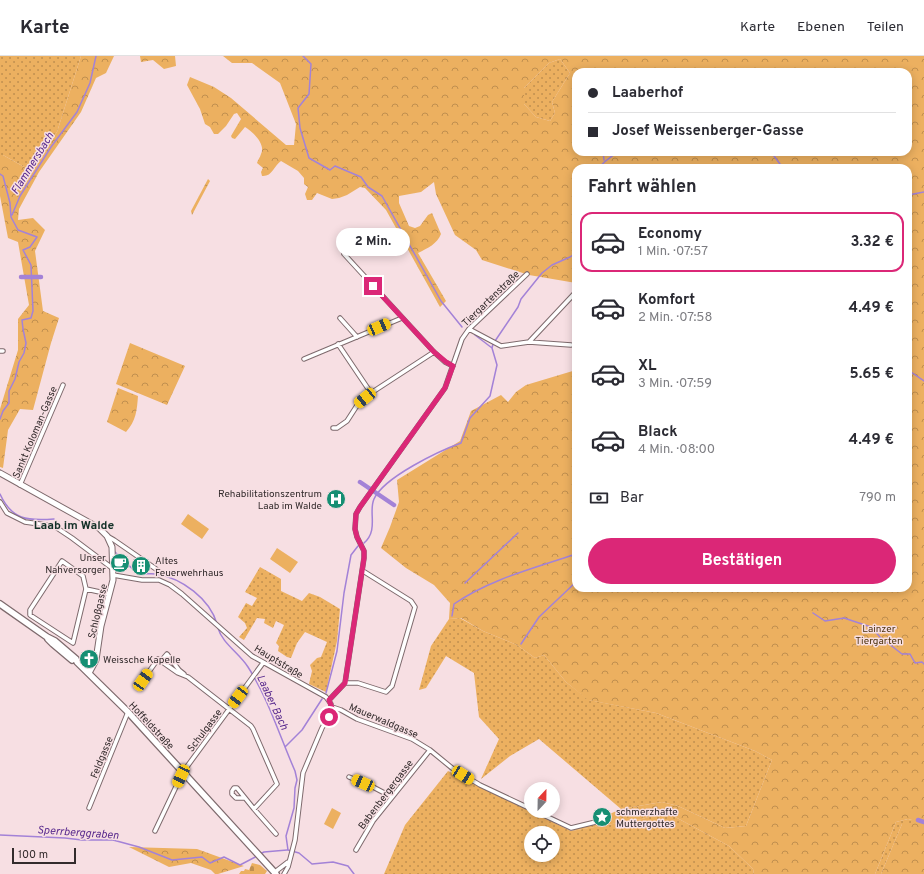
<!DOCTYPE html>
<html lang="de">
<meta charset="utf-8">
<style>
body{margin:0;font-family:Overpass,sans-serif;background:#f7f7f7;color:#2b2b33;height:100vh;display:flex;flex-direction:column;font-size:15px;white-space:nowrap}
*{box-sizing:border-box;margin:0}
p{font-size:13px;color:#7c7c81}
.icon{flex:none;width:22px;height:22px;fill:none;stroke:currentColor;stroke-width:2;stroke-linecap:round;stroke-linejoin:round}
.map{position:relative;flex:1;overflow:hidden}
.panel{position:absolute;left:572px;top:108px;width:340px;height:428px;display:flex;flex-direction:column;background:#fff;border-radius:12px;box-shadow:0 2px 10px #0003}
.panel>*{flex:none}
.guide{position:absolute;left:572px;top:12px;width:340px;height:88px;border-radius:12px;box-shadow:0 2px 10px #0003;display:grid;align-content:center;height:88px;padding:0 16px;background:#fff}
.needle{width:26px;rotate:22deg}
.fabs{position:absolute;left:524px;top:726px;display:grid;gap:8px}
.fabs a{display:grid;place-items:center;width:36px;height:36px;border-radius:50%;background:#fff;box-shadow:0 2px 10px #0003;font-size:20px}
.scale{position:absolute;left:12px;bottom:10px;width:64px;box-sizing:border-box;padding-left:4px;border:2px solid #332b2c;border-top:0;font-size:11px;line-height:14px;white-space:nowrap;color:#332b2c;-webkit-text-stroke:3px #f7dfe3;paint-order:stroke}
.end{position:absolute;width:18px;height:18px;margin:-9px;border:5px solid #db2777;background:#fff;box-shadow:0 0 0 2px #fff}
.from{border-radius:50%}
.bubble{position:absolute;height:28px;border-radius:14px;background:#fff;box-shadow:0 2px 10px #0003;font-size:13px;font-weight:700;line-height:28px;text-align:center}
.car{position:absolute;width:12px;height:24px;margin:-12px -6px;border-radius:5px;box-shadow:0 0 3px 1px #0007;background:linear-gradient(#f5c518 24%,#345 0 40%,#f5c518 0 76%,#345 0 86%,#f5c518 0)}
.guide b{display:flex;align-items:center;gap:14px;height:38px;font-size:15px}
.guide b+b{border-top:1px solid #e1e1e2}
.guide i{width:10px;height:10px;background:#2b2b33}
ul{padding:0;list-style:none}
li{display:flex;align-items:center;gap:12px;height:60px;margin:0 8px 6px;padding:0 8px;border:2px solid transparent;border-radius:12px}
li div{flex:1}
li b{display:block;font-size:15px}
li em{font-style:normal;font-weight:700}
li.current{border-color:#db2777}
li>.icon{width:36px;height:36px;stroke-width:1.5}
h2{padding:0 16px;font-size:18px;line-height:48px}
.pay{display:flex;align-items:center;gap:10px;height:44px;padding:0 16px;font-size:15px}
.pay p{margin-inline-start:auto}
.action{display:flex;gap:8px;margin-top:auto;padding:8px 16px}
.action a{flex:1;height:46px;border-radius:24px;background:#db2777;color:#fff;font-size:16px;font-weight:700;line-height:46px;text-align:center}
header{display:flex;align-items:center;gap:24px;box-sizing:border-box;height:56px;padding:0 20px;background:#fff;border-bottom:1px solid #e1e1e2}
header strong{font-size:19px}
nav{display:flex;gap:22px;margin-inline-start:auto;font-size:14px}
.map>svg:first-child{display:block}
.grass{fill:url(#grass-dots);fill-rule:evenodd}
.forest{fill:url(#forest-crowns);fill-rule:evenodd}
.cemetery{fill:url(#cemetery-stones)}
.garden{fill:#ecb060}
.lines{fill:none;stroke-linecap:round;stroke-linejoin:round}
.stream{stroke:#a382d7;stroke-width:1.5}
.canal{stroke:#a382d7;stroke-width:4.5}
.street-casing{stroke:#7e6a6d;stroke-width:5.5}
.secondary-casing{stroke:#7e6a6d;stroke-width:7}
.primary-casing{stroke:#7e6a6d;stroke-width:8}
.street{stroke:#fff;stroke-width:3.5}
.secondary{stroke:#fff;stroke-width:5}
.primary{stroke:#fff;stroke-width:5.5}
.route{stroke:#db2777;stroke-width:5}
.labels{text-anchor:middle;stroke-width:3;stroke-linejoin:round;paint-order:stroke}
.street-label{font-size:10px;fill:#332b2c;stroke:#f7dfe3}
.poi-label{font-size:10px;fill:#332b2c;stroke:#f7dfe3;text-anchor:start}
.park-label{font-size:10px;fill:#4d330e;stroke:#f7dfe3}
.water-label{font-size:11px;font-style:italic;fill:#58298d;stroke:#f7dfe3}
.quarter-label{font-size:12px;font-weight:bold;fill:#123027;stroke:#f7dfe3}
</style>
<header>
<strong>Karte</strong>
<nav><a>Karte</a><a>Ebenen</a><a>Teilen</a></nav>
</header>
<div class="map">
<svg width="924" height="818" viewBox="0 0 924 818">
<defs>
<pattern id="grass-dots" width="8" height="8" patternUnits="userSpaceOnUse"><rect width="8" height="8" fill="#ecb060"/><path d="M2 2h.1M6 6h.1" fill="none" stroke="#c08f4f" stroke-width="1.8" stroke-linecap="round"/></pattern>
<pattern id="forest-crowns" width="20" height="18" patternUnits="userSpaceOnUse"><rect width="20" height="18" fill="#ecb060"/><path d="M2 6a3 3 0 1 1 6 0M12 15a3 3 0 1 1 6 0" fill="none" stroke="#c08f4f"/></pattern>
<pattern id="cemetery-stones" width="16" height="16" patternUnits="userSpaceOnUse"><rect width="16" height="16" fill="#ecb060"/><path d="M2 7V4a2 2 0 0 1 4 0v3zM10 15v-3a2 2 0 0 1 4 0v3z" fill="#c08f4f"/></pattern>
</defs>
<rect width="100%" height="100%" fill="#f7dfe3"/>
<path class="grass" d="M0,0H81L57,76L36,108L26,112L3,99H0Z
M560,3L570,17L552,46L555,57L550,65L536,61L524,48V32L549,7Z
M260,511L281,523V535L302,545L309,537L320,541L340,553L337,585L326,636L309,628L312,615L310,609L317,602L321,601L327,586L305,576L297,587L291,602L287,601L278,595L279,590L276,587L284,569L276,565L273,572L264,567L265,563L257,562L244,584L239,581L247,572L245,567L238,561L246,547L252,550L257,542L245,536Z
M460,562L483,575L517,589L535,602L544,599L566,626L589,644L656,657L755,695L772,704L746,770L725,772L678,750L662,746L621,753L539,683L510,700L481,723L499,683L479,661L474,617L446,600L426,632L419,634L431,590L449,563Z
M448,715L571,775L642,763L666,756L729,790L753,813L754,818H384L405,769ZM531,777H553V799H531Z
M908,763L912,764V768H902L881,818H875L896,766Z"/>
<path class="forest" d="M81,0H114L106,17L96,22L81,56L39,116L19,153L18,164L33,162L45,174L35,195L43,255L59,262L51,287L33,354L20,353L8,374L3,412L0,411V353L18,294V263L29,249L18,186L8,182L0,140V99H3L26,112L36,107L57,76Z
M140,0H175L176,10L164,13L153,4L141,6Z
M223,0H924V818H881L902,768H912V764L908,763L896,766L875,818H754L753,813L729,790L666,756L642,763L571,775L621,753L662,746L678,750L725,772L746,770L772,704L755,695L656,657L588,644L566,626L544,599L535,602L517,589L483,575L461,562L449,563L450,547L434,529L406,512L381,492L390,471L399,446L397,424L460,385L471,355L501,339L508,346L516,336L526,329L576,314V532H908V112H576V227L529,219L482,204L476,194L455,179L436,138L434,126L421,136L399,140V147L409,170L415,172L420,170L428,159L432,157L441,178C437,188 428,192 418,197L446,245L440,251L386,154L365,132L360,131L347,139L339,142L332,143L317,137L312,144H307L305,138L308,131L304,128V122L298,115L281,105C274,110 272,121 262,120L261,116L263,112L257,107C258,103 260,102 261,98C266,88 253,76 245,71L235,83L232,82L231,80L241,63L237,57L234,58L226,70L218,78H214L210,71L205,68L200,53L187,29L190,21L214,31L231,42L286,89H294L296,68L280,27L252,7H232ZM560,3L570,17L552,46L555,57L550,65L536,61L524,48V32L549,7ZM576,16H908V96H576Z
M208,123L210,125L192,159L191,155Z
M130,287L185,310L167,349L116,328Z
M118,332L138,340C137,354 136,365 126,376L107,366Z
M129,791L197,793L244,810L218,818H215L211,814L191,807L169,811Z"/>
<path class="cemetery" d="M252,807L260,809L267,815L265,818H239L241,815H244L245,813L249,814Z"/>
<path class="garden" d="M188,458L209,473L202,483L181,468Z
M277,492L298,506L290,517L270,503Z
M332,752L341,757L333,773L324,768Z"/>
<g class="lines">
<path class="stream" d="M303,0L311,8L309,38L298,52L300,72L309,102L330,114L335,110L361,121L368,131L382,140L441,245L462,271
M603,96L604,104
M771,96L783,112
M600,112C603,104 611,103 616,96
M0,118L3,120L10,147L11,161L18,174L37,181L30,191L23,194L31,209L33,255L31,262L22,264L23,273L26,287L24,297L19,306L15,323L9,335V347L3,355L0,363
M908,139L924,136
M12,159L20,140L51,91L77,56L90,27L96,0
M575,190L574,187L576,184
M492,292L493,288L518,251L521,243L542,217L552,209L570,201L576,197
M908,314L924,325
M0,438C12,464 27,465 54,463
M364,487C379,474 368,456 374,443C384,421 439,395 461,387L470,362L490,340L497,309L492,292L475,279
M115,496C122,502 130,513 138,516C144,519 150,517 156,518C182,522 210,543 217,568
M465,527L518,477
M813,557L825,565L844,562L871,571L880,581L902,598H910L915,607L922,606L924,608
M452,560L454,548C490,523 535,512 576,498
M218,572C222,587 239,597 248,611C268,642 280,681 295,715L297,724L295,732L294,752L286,780L288,794L299,797L312,808L333,806L348,810L354,818
M521,588L539,561L576,526
M326,637L337,595L344,537L351,499L358,490
M285,691L302,674L322,643
M0,779L65,782L82,784H113L139,791L172,804L202,801L210,807L224,801L240,809L257,800
M260,798L264,796L287,794"/>
<path class="canal" d="M21,221H41
M360,426L394,449
M918,764L924,766"/>
<defs>
<path id="street" d="M344,198L434,296L445,306L453,310
M340,262L357,281
M469,273L501,290L529,286L571,289
M529,286L574,238L576,240
M338,288L371,337
M0,295H3
M304,303L402,262
M333,372H337L347,365L358,348L371,337L434,296
M20,429L63,329
M0,446L7,457L25,466L54,470L72,482L112,512
M107,480L114,484L156,513
M113,519L142,524H159L170,529L182,538L252,600L326,641L331,648V656L322,672L303,717L295,784L288,811L284,818
M86,533L83,520L62,505L30,554V559L73,587L86,533L109,538
M161,605L167,598L179,614L184,618
M143,624L158,603L178,617L188,621L251,670L253,673L277,728L254,753L237,732H234L232,735V738L236,742H244
M345,627H358L386,636L392,630L415,551L411,545L363,515
M329,644L345,627L364,502V495L357,481L355,473L356,458L360,451L445,332L462,283L469,273L527,218
M332,651L341,654L357,663L412,683L430,694L452,712L480,729L531,753
M349,721L373,731L392,741
M89,752L128,656
M254,753L276,778
M535,755L571,772L604,764
M155,775L183,716L263,607
M356,794L373,765L430,694
M275,816L288,806"/>
<path id="secondary" d="M0,417L99,472L107,480L112,491L113,524L101,570L96,604L89,617"/>
<path id="primary" d="M0,548L47,581L55,585L76,603L77,606L128,656L276,818
M48,583L53,588L72,604"/>
</defs>
<use href="#street" class="street-casing"/>
<use href="#secondary" class="secondary-casing"/>
<use href="#primary" class="primary-casing"/>
<use href="#street" class="street"/>
<use href="#secondary" class="secondary"/>
<use href="#primary" class="primary"/>
</g>
<g class="lines">
<path class="route" d="M329,661L332,652L329,644L345,627L364,502V495L357,481L355,473L356,458L360,451L445,332L453,310L446,306L434,296L373,230"/>
</g>
<defs>
<symbol id="hospital-disc" viewBox="-11 -11 22 22"><circle r="9.5" fill="#168f73" stroke="#f7dfe3"/><path d="M-5-5h3v3.5h4V-5h3V5h-3V1.5h-4V5h-3Z" fill="#fff"/></symbol>
<symbol id="cafe-disc" viewBox="-11 -11 22 22"><circle r="9.5" fill="#168f73" stroke="#f7dfe3"/><path d="M-5.5-4.5H6V0H3Q3 3.5 0 3.5H-2.5Q-5.5 3.5-5.5 0ZM3-3.2v2h1.7v-2ZM-6 4.5H4V6H-6Z" fill="#fff"/></symbol>
<symbol id="building-disc" viewBox="-11 -11 22 22"><circle r="9.5" fill="#168f73" stroke="#f7dfe3"/><path d="M-4-6H4V6H1V3H-1V6H-4ZM-2.5-4.3h1.7v1.8h-1.7ZM.8-4.3h1.7v1.8H.8ZM-2.5-1h1.7V.8h-1.7ZM.8-1h1.7V.8H.8Z" fill="#fff"/></symbol>
<symbol id="church-disc" viewBox="-11 -11 22 22"><circle r="9.5" fill="#168f73" stroke="#f7dfe3"/><path d="M-1.2-6h2.4v3.5h3.3v2.4h-3.3V6h-2.4V-.1h-3.3v-2.4h3.3Z" fill="#fff"/></symbol>
<symbol id="sight-disc" viewBox="-11 -11 22 22"><circle r="9.5" fill="#168f73" stroke="#f7dfe3"/><path d="M0-6L1.8-2.2L6-1.7L2.9 1.2L3.7 5.4L0 3.3L-3.7 5.4L-2.9 1.2L-6-1.7L-1.8-2.2Z" fill="#fff"/></symbol>
</defs>
<g fill-rule="evenodd">
<use href="#hospital-disc" x="325" y="432" width="22" height="22"/>
<use href="#cafe-disc" x="109" y="496" width="22" height="22"/>
<use href="#building-disc" x="130" y="499" width="22" height="22"/>
<use href="#church-disc" x="78" y="592" width="22" height="22"/>
<use href="#sight-disc" x="591" y="750" width="22" height="22"/>
</g>
<g class="labels">
<g class="street-label">
<text transform="translate(490 242) rotate(-44)" y="4">Tiergartenstraße</text>
<text transform="translate(34 376) rotate(-67)" y="4">Sankt Koloman-Gasse</text>
<text transform="translate(97 555) rotate(-77)" y="4">Schloßgasse</text>
<text transform="translate(279 605) rotate(31)" y="4">Hauptstraße</text>
<text transform="translate(384 664) rotate(23)" y="4">Mauerwaldgasse</text>
<text transform="translate(152 669) rotate(47)" y="4">Hoffeldstraße</text>
<text transform="translate(204 674) rotate(-53)" y="4">Schulgasse</text>
<text transform="translate(101 701) rotate(-68)" y="4">Feldgasse</text>
<text transform="translate(385 738) rotate(-53)" y="4">Babenbergergasse</text>
</g>
<g class="poi-label">
<text x="322" y="441" text-anchor="end">Rehabilitationszentrum<tspan x="322" dy="12">Laab im Walde</tspan></text>
<text x="106" y="505" text-anchor="end">Unser<tspan x="106" dy="12">Nahversorger</tspan></text>
<text x="155" y="508">Altes<tspan x="155" dy="12">Feuerwehrhaus</tspan></text>
<text x="103" y="607">Weissche Kapelle</text>
<text x="616" y="759">schmerzhafte<tspan x="616" dy="12">Muttergottes</tspan></text>
</g>
<g class="park-label">
<text x="879" y="576">Lainzer<tspan x="879" dy="12">Tiergarten</tspan></text>
</g>
<g class="water-label">
<text transform="translate(32 107) rotate(-58)" y="4">Flammersbach</text>
<text transform="translate(273 646) rotate(65)" y="4">Laaber Bach</text>
<text transform="translate(78 776) rotate(4)" y="4">Sperrberggraben</text>
</g>
<g class="quarter-label">
<text x="74" y="473">Laab im Walde</text>
</g>
</g>
</svg>
<div class="fabs">
<a><svg class="needle" viewBox="-14 -14 28 28"><path d="M0-13l5 13h-10z" fill="#e53935"/><path d="M0 13l5-13h-10z" fill="#7c7c81"/></svg></a>
<a><svg class="icon" aria-label="locate" viewBox="0 0 24 24"><circle cx="12" cy="12" r="6"/><path d="M12 2v4M12 18v4M2 12h4M18 12h4"/></svg></a>
</div>
<div class="scale">100 m</div>
<i class="end from" style="left:329px;top:661px"></i>
<i class="end" style="left:373px;top:230px"></i>
<div class="bubble" style="left:336px;top:172px;width:74px">2 Min.</div>
<i class="car" style="left:379px;top:271px;rotate:67deg"></i>
<i class="car" style="left:365px;top:342px;rotate:231deg"></i>
<i class="car" style="left:143px;top:624px;rotate:35deg"></i>
<i class="car" style="left:238px;top:641px;rotate:217deg"></i>
<i class="car" style="left:463px;top:719px;rotate:122deg"></i>
<i class="car" style="left:181px;top:720px;rotate:205deg"></i>
<i class="car" style="left:363px;top:727px;rotate:294deg"></i>
<div class="guide">
<b><i class="from"></i>Laaberhof</b>
<b><i></i>Josef Weissenberger-Gasse</b>
</div>
<section class="panel">
<h2>Fahrt wählen</h2>
<ul>
<li class="current"><svg class="icon" aria-label="car" viewBox="0 0 24 24"><path d="M5 17H2v-5l4-1 3-4h7l3 4 3 1v5h-3M9 17h6M6 11h13"/><circle cx="7" cy="17" r="2"/><circle cx="17" cy="17" r="2"/></svg><div><b>Economy</b><p>1 Min. · 07:57</p></div><em>3.32 €</em></li>
<li><svg class="icon" aria-label="car" viewBox="0 0 24 24"><path d="M5 17H2v-5l4-1 3-4h7l3 4 3 1v5h-3M9 17h6M6 11h13"/><circle cx="7" cy="17" r="2"/><circle cx="17" cy="17" r="2"/></svg><div><b>Komfort</b><p>2 Min. · 07:58</p></div><em>4.49 €</em></li>
<li><svg class="icon" aria-label="car" viewBox="0 0 24 24"><path d="M5 17H2v-5l4-1 3-4h7l3 4 3 1v5h-3M9 17h6M6 11h13"/><circle cx="7" cy="17" r="2"/><circle cx="17" cy="17" r="2"/></svg><div><b>XL</b><p>3 Min. · 07:59</p></div><em>5.65 €</em></li>
<li><svg class="icon" aria-label="car" viewBox="0 0 24 24"><path d="M5 17H2v-5l4-1 3-4h7l3 4 3 1v5h-3M9 17h6M6 11h13"/><circle cx="7" cy="17" r="2"/><circle cx="17" cy="17" r="2"/></svg><div><b>Black</b><p>4 Min. · 08:00</p></div><em>4.49 €</em></li>
</ul>
<div class="pay"><svg class="icon" aria-label="cash" viewBox="0 0 24 24"><path d="M3 7h18v10H3z"/><circle cx="12" cy="12" r="2"/></svg>Bar<p>790 m</p></div>
<div class="action"><a>Bestätigen</a></div>
</section>
</div>
